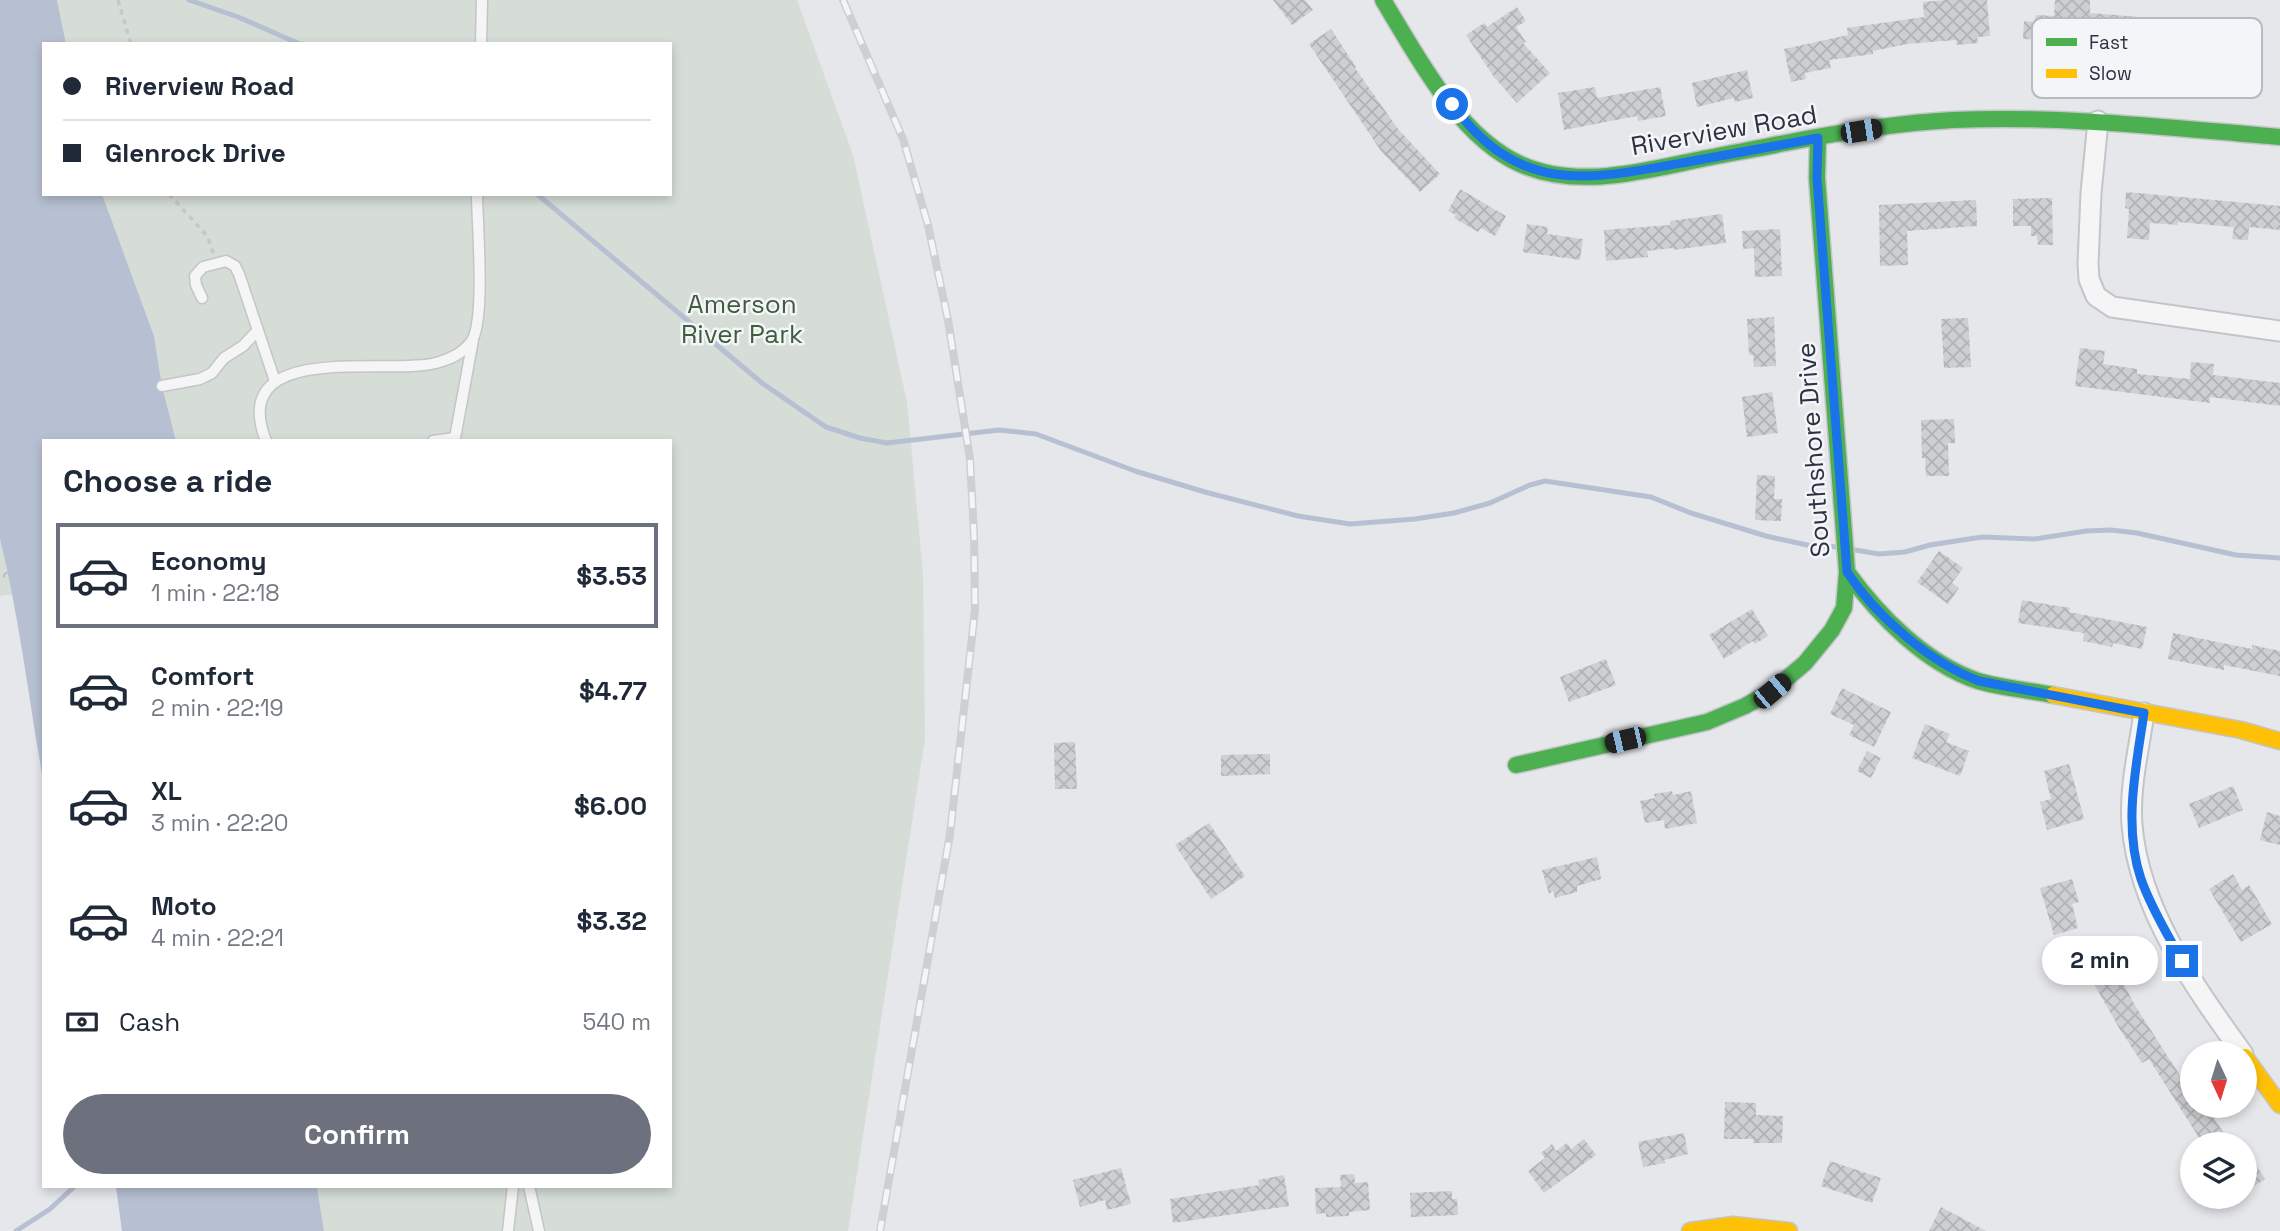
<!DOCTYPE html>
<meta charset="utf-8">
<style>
body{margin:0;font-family:"Space Grotesk",sans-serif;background:#f2f2f3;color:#1f2937;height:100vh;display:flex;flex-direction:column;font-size:26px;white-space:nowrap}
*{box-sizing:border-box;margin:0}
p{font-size:23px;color:#747a83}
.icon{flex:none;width:38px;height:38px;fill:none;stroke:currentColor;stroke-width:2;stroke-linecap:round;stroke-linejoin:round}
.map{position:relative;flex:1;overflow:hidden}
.details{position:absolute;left:42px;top:439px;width:630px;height:749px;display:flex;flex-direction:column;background:#fff;border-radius:0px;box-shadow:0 4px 10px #0003}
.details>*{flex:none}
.top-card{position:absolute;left:42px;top:42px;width:630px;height:154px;border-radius:0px;box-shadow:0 4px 10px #0003;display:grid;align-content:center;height:154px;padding:0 21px;background:#fff}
.needle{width:46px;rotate:176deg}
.fabs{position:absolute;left:2180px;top:1041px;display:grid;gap:14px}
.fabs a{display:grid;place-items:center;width:77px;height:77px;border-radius:50%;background:#fff;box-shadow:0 4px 10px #0003;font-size:35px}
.end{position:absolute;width:32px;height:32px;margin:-16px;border:9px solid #1a73e8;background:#fff;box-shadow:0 0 0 4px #fff}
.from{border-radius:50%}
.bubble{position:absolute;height:49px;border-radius:24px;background:#fff;box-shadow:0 4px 10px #0003;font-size:23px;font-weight:600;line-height:49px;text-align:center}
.car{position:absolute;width:21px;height:42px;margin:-21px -10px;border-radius:9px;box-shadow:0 0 5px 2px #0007;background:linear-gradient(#222 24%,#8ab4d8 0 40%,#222 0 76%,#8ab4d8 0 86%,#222 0)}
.top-card b{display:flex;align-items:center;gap:24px;height:66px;font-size:26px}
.top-card b+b{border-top:2px solid #e0e1e3}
.top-card i{width:18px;height:18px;background:#1f2937}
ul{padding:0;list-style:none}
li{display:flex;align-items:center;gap:21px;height:105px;margin:0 14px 10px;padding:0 7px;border:4px solid transparent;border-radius:0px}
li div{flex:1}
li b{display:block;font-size:26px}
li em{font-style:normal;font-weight:600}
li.selected{border-color:#6d717d}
li>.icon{width:63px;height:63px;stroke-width:1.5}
h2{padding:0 21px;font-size:32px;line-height:84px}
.pay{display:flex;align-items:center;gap:18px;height:77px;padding:0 21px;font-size:26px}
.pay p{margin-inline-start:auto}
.primary-button{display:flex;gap:14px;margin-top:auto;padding:14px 21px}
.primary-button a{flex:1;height:80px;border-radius:42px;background:#6d717d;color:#fff;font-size:28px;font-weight:600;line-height:80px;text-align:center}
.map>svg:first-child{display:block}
.forest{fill:url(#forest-crowns)}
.green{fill:#d5ddd6}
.water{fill:#b7c0d2}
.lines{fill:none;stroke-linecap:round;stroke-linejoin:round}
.stream{stroke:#b7c0d2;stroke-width:5}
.building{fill:url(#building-cross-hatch)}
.lane-casing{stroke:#c3c5c8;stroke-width:13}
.street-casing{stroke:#c3c5c8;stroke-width:23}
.fast-casing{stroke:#c3c5c8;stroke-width:19}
.slow-casing{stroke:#c3c5c8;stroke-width:19}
.path{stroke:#c6c7cb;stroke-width:3.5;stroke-dasharray:5 5;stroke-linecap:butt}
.lane{stroke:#f5f5f6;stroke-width:10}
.street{stroke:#f5f5f6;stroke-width:19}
.fast{stroke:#4caf50;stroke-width:16}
.slow{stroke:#ffc107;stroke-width:16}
.rail-casing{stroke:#cecfd1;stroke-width:8}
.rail{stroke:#f4f5f8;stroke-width:5;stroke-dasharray:16;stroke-linecap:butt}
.route{stroke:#1a73e8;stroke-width:9}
.labels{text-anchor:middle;stroke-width:5;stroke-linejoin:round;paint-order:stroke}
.street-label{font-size:26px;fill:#2d3242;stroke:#f4f5f8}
.park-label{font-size:26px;fill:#3e5d3b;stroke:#f4f5f8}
.key{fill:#f4f5f8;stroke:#b8bac1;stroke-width:2}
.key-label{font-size:19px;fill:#2d3242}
</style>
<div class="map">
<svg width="2280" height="1231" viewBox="0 0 2280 1231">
<defs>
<pattern id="forest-crowns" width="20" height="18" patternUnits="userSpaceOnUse" patternTransform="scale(1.75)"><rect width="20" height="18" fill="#d5ddd6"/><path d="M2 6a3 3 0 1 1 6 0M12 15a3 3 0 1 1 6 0" fill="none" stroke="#b7beb9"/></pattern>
<pattern id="building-cross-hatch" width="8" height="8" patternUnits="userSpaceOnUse" patternTransform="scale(1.75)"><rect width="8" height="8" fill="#cecfd2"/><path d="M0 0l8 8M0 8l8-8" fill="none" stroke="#b1b2b6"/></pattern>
</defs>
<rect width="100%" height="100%" fill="#e5e7ea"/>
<path class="forest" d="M0,539L14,594L0,596Z"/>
<path class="green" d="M57,0H797L853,155L907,402L923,574L925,739L848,1231H324L317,1187L670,1186V441H176L162,386L154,336L102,194H670V44H66Z"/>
<path class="water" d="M0,0H57L66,44H44V194H102L154,336L162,386L176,441H44V785C29,703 20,620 0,539Z
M116,1187H317L324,1231H122Z"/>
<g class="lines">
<path class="stream" d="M189,0L238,17L300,44
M537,194L762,383L826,427L860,438L887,443L999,430L1036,434L1135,471L1205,492L1298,516L1350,524L1415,519L1454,513L1490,503L1530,485L1545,481L1651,497L1691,513L1766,536L1807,545L1838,547
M1855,550L1879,554L1905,552L1930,545L1982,537L2035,539L2086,531L2111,530L2137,533L2236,555L2280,558
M16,1231L50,1209L75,1186"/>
</g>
<path class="building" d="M1273,0H1305L1313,10L1292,25Z
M1945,0H1987L1990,36L1977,37L1978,43L1957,45L1956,40L1907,44L1873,51V54L1829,60L1831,68L1805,73L1806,79L1791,82L1784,49L1848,35L1847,28L1924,17L1923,2Z
M2055,0H2090V13L2140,17L2139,29L2188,33V23L2208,25V33L2252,36L2251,56L2236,55V58L2088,48V52L2050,50L2051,40L2023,39L2024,21L2035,22L2036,15L2054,16Z
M1517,7L1526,21L1516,27L1526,42L1523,43L1550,73L1517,103L1494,77L1466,35L1484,23L1487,27Z
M1331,29L1356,67L1355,68L1398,129L1440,174L1420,192L1381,151L1309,44Z
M1747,70L1753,98L1735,102L1734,98L1697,107L1692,83Z
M1595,87L1597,98L1660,87L1666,116L1638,121L1637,116L1564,130L1558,93Z
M1460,189L1506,216L1495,236L1481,228L1478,232L1454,218L1456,215L1448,211Z
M2126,192L2280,206V230L2249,227L2248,240L2232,239L2234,227L2178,222V225L2150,223L2149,240L2127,238L2129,209L2125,208Z
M2052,198L2053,245H2038L2037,236H2031V226H2013V199Z
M1976,200L1977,226L1907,231L1908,265L1880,266L1879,205Z
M1722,214L1726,243L1673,250V248L1647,251L1648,257L1606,261L1604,230L1670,225V221Z
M1527,224L1548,227L1547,234L1583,239L1580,260L1523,252Z
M1780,229L1782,276L1755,277L1754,248L1743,249L1742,231Z
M1774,317L1776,366L1754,367L1753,355H1749L1747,319Z
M1968,318L1971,367L1944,368L1941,319Z
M2080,348L2105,351L2103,364L2137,369V374L2190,379L2191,362L2214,364L2213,375L2280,383V406L2210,397V403L2075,386Z
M1772,392L1778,433L1747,437L1742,397Z
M1954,419L1955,443H1948L1949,476H1926L1925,458H1922L1921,420Z
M1757,475L1775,476L1774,499H1782L1781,521L1755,520Z
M1939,551L1963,568L1952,583L1959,588L1948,604L1917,582Z
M2022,600L2070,608L2069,612L2147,627L2142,649L2113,643L2112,647L2083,641L2084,633L2018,623Z
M1752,609L1768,636L1755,644L1753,641L1724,659L1709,635Z
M2173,633L2252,649V645L2280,651V676L2224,665V670L2168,659Z
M1606,659L1616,685L1569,702L1560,677Z
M1842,688L1891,712L1874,747L1849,735L1854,725L1830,714Z
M1925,724L1950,734L1946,742L1969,751L1960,776L1912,758Z
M1075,742L1077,789H1055L1054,743Z
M1867,751L1881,758L1871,778L1857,771Z
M1270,754V774L1221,776V755Z
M2069,764L2084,819L2047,830L2040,802L2051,799L2044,771Z
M2233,786L2243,810L2199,828L2189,804Z
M1672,791L1673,795L1691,791L1697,823L1665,829L1664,820L1645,823L1640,801L1655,798L1654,794Z
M2267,812L2280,816V845L2260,840Z
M1209,823L1245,876L1211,899L1175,845Z
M1597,857L1601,879L1577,886V892L1555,898L1553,891L1549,894L1542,870Z
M2233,874L2242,890L2249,885L2272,924L2241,942L2209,889Z
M2072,879L2079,902L2072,904L2078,928L2054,935L2040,888Z
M2105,954L2116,974L2122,970L2129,982L2124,985L2136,1007L2183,1080L2187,1077L2193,1086V1106H2206L2231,1144H2203L2149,1059L2142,1063L2119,1028L2084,966Z
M1725,1102L1756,1103V1115L1783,1116L1782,1143H1753V1139H1724Z
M1684,1133L1688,1154L1664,1160L1665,1163L1643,1167L1638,1142Z
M1584,1139L1596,1155L1544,1193L1528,1171L1545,1158L1541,1153L1552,1144L1556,1151L1567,1143L1571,1149Z
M2245,1148L2265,1179L2245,1192Z
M1830,1161L1881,1178L1872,1203L1821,1186Z
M1121,1168L1131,1204L1107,1210L1105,1200L1080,1207L1073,1180Z
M1354,1174L1355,1183L1368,1182L1370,1210L1349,1212V1216L1326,1217V1213L1316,1214L1315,1188L1341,1187L1340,1175Z
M1284,1175L1289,1206L1173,1223L1170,1199L1259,1185L1258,1180Z
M1452,1191V1199H1457L1458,1215L1411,1217L1410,1193Z
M1941,1207L1986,1231H1929Z"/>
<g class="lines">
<defs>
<path id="lane" d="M481,44L482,0
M202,298L196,285L195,276L203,267L226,261L235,266L239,274L275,381
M162,386L200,379L212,373L224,358L243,346L258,330
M455,438L473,340
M266,441C226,339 387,376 436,363C450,359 462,354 471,342C486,322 477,223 477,194
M433,441L455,438V441
M529,1186L539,1231
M508,1231L513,1186"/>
<path id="street" d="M2098,121L2091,193L2088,264L2089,279L2096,296L2112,307L2280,331
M2144,713C2139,749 2129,788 2132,825C2139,910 2194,986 2243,1054"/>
<path id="fast" d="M1383,0C1417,56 1458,136 1520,164C1576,189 1640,172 1697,160C1726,154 1756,149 1785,143C1841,132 1896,123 1953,120C2062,115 2171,128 2280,137
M1818,138L1817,178L1847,572C1879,616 1925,663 1978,681C2002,688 2029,690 2053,695
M1516,765L1707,722L1745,706L1772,691L1805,663L1832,630L1844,608L1847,572"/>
<path id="slow" d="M2053,695L2241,730L2280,741
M2245,1057L2280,1105
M1690,1231L1733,1225L1789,1231"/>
</defs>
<use href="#lane" class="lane-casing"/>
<use href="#street" class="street-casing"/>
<use href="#fast" class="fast-casing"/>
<use href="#slow" class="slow-casing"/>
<path class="path" d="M118,0L131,44
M169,194L208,237L213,253"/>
<use href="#lane" class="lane"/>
<use href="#street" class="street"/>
<use href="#fast" class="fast"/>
<use href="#slow" class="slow"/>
<defs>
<path id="rail" d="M843,0L903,139L928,225L948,320L970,459L974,535L975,610L950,834L880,1231"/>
</defs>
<use href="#rail" class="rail-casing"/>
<use href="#rail" class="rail"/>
</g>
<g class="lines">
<path class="route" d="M1452,104C1517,194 1585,181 1682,163C1727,155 1773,146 1818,138L1817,178L1847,572C1876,616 1929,662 1979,681L2144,713C2136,767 2123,826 2141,879C2151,908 2168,935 2182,961"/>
</g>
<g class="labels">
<g class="street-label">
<text transform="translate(1724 130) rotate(-10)" y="9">Riverview Road</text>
<text transform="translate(1813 450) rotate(-94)" y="9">Southshore Drive</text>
</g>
<g class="park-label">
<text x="742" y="313">Amerson<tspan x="742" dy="30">River Park</tspan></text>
</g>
</g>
<rect x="2032" y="18" width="230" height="80" rx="10" class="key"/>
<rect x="2046" y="38" width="31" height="8" fill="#4caf50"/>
<rect x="2046" y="69" width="31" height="9" fill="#ffc107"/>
<g class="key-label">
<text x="2089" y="49">Fast</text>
<text x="2089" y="80">Slow</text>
</g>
</svg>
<div class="fabs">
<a><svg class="needle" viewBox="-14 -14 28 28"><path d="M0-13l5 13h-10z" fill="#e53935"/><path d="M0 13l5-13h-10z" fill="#747a83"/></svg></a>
<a><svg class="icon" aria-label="layers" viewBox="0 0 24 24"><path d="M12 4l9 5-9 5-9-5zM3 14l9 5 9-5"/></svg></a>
</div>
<i class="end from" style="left:1452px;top:104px"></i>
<i class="end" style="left:2182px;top:961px"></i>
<div class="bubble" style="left:2042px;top:936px;width:116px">2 min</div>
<i class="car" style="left:1861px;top:131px;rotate:81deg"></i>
<i class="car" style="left:1772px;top:691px;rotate:50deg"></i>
<i class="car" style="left:1625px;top:740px;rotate:257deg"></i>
<div class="top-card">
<b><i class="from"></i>Riverview Road</b>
<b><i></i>Glenrock Drive</b>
</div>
<section class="details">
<h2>Choose a ride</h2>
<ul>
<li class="selected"><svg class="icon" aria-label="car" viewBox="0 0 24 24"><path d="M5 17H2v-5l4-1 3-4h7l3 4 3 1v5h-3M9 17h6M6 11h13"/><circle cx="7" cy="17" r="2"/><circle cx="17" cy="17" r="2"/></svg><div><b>Economy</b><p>1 min · 22:18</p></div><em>$3.53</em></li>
<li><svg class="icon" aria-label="car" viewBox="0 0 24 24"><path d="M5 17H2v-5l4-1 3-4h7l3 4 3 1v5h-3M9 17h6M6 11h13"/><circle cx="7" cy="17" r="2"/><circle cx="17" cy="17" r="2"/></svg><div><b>Comfort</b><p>2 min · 22:19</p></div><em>$4.77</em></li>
<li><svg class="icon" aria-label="car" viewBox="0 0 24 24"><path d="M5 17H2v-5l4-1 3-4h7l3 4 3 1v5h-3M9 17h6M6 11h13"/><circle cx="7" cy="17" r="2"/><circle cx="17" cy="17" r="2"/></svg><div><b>XL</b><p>3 min · 22:20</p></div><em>$6.00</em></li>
<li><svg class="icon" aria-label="car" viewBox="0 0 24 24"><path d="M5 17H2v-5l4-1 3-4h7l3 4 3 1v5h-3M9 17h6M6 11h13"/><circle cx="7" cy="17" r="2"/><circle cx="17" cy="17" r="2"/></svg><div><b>Moto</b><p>4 min · 22:21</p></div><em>$3.32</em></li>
</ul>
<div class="pay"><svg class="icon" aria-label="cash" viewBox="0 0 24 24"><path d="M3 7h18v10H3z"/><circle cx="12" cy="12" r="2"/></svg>Cash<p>540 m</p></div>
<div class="primary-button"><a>Confirm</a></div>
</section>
</div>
